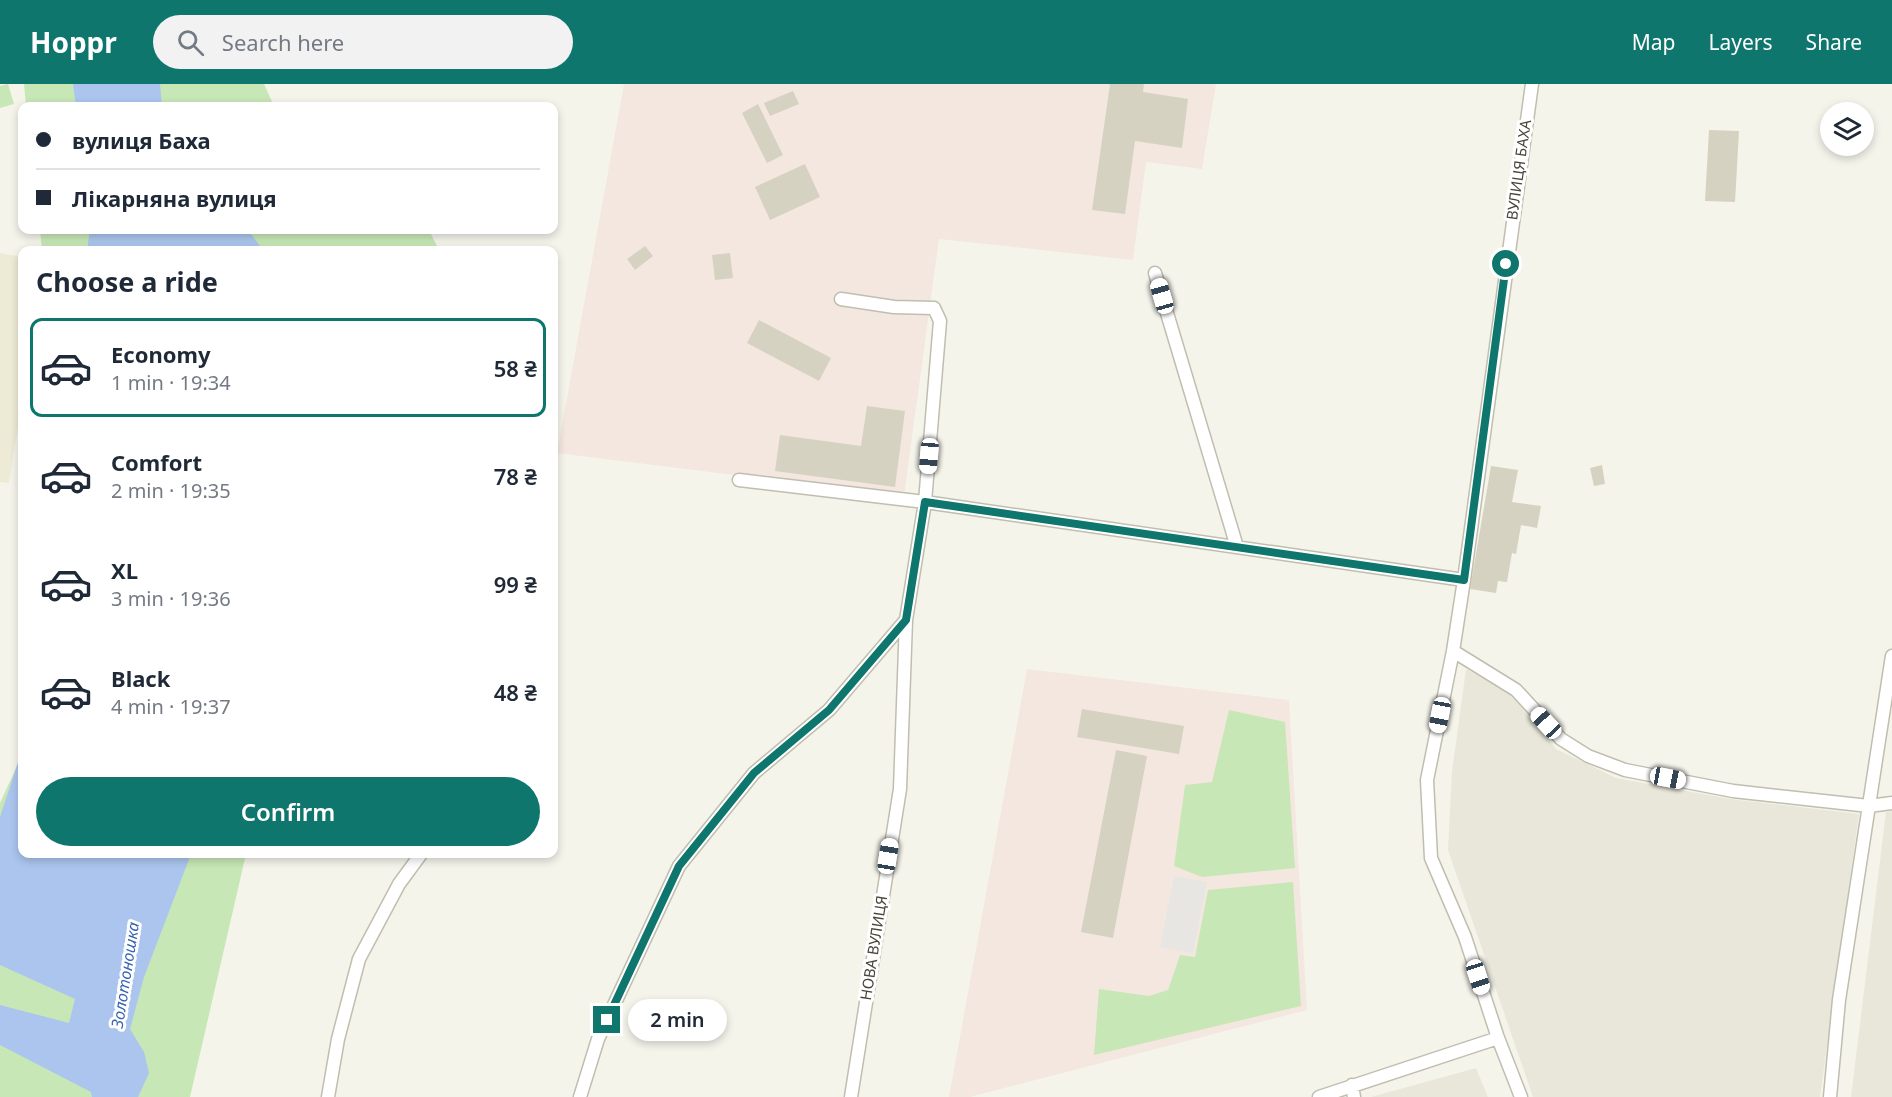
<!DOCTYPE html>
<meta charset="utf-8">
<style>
body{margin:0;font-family:"Noto Sans",sans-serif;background:#f2f2f3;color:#1f2937;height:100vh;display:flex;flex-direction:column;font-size:22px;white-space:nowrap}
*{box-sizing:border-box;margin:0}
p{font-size:20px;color:#747a83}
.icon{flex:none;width:33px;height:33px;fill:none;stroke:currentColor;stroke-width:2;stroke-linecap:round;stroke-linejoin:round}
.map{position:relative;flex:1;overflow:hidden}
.details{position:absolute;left:18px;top:162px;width:540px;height:612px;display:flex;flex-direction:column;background:#fff;border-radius:12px;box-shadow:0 3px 9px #0003}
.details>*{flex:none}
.guide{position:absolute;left:18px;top:18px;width:540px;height:132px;border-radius:12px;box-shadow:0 3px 9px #0003;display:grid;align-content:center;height:132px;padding:0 18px;background:#fff}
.fabs{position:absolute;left:1820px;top:18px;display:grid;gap:12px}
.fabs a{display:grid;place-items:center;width:54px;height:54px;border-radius:50%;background:#fff;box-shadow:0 3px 9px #0003;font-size:30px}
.end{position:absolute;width:27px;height:27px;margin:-14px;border:8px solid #0f766e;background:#fff;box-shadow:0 0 0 3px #fff}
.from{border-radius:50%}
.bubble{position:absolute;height:42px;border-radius:21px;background:#fff;box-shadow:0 3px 9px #0003;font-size:20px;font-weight:600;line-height:42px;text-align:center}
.car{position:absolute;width:18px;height:36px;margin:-18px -9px;border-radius:8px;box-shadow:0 0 4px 2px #0007;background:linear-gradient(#fff 24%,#345 0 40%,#fff 0 76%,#345 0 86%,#fff 0)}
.guide b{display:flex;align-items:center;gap:21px;height:57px;font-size:22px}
.guide b+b{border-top:2px solid #e0e1e3}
.guide i{width:15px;height:15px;background:#1f2937}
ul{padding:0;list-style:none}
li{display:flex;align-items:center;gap:18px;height:99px;margin:0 12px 9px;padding:0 6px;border:3px solid transparent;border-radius:12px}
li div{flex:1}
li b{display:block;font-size:22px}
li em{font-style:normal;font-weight:600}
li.selected{border-color:#0f766e}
li>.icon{width:54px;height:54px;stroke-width:1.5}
h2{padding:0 18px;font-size:27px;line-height:72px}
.action{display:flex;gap:12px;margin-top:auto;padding:12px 18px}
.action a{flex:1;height:69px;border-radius:36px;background:#0f766e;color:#fff;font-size:24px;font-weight:600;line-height:69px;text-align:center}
header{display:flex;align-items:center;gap:36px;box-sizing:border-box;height:84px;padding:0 30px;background:#0f766e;color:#fff}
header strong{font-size:28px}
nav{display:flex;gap:33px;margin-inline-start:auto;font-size:21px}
.search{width:420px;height:54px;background:#f2f2f3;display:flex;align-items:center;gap:15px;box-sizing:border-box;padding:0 21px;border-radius:33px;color:#747a83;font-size:22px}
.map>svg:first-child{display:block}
.residential{fill:#e9e7da}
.education{fill:#edebd6}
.medical{fill:#f4e7e0}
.green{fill:#c7e7b6}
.parking{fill:#e7e6e2}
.water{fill:#abc5ee}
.building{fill:#d6d2c1}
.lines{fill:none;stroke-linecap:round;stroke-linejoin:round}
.minor-casing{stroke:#c0beae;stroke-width:15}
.minor{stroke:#fff;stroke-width:12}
.route{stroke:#0f766e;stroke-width:8}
.labels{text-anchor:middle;stroke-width:6;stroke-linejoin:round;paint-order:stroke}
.street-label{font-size:15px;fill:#494639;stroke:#fff}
.water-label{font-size:16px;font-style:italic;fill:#3663b1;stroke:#fff}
</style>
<header>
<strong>Hoppr</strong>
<div class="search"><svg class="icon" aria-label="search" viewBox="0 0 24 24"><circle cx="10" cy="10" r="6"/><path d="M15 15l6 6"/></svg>Search here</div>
<nav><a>Map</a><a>Layers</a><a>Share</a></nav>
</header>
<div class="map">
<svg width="1892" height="1013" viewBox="0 0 1892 1013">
<rect width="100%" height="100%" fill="#f5f4eb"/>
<path class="residential" d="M1466,585L1512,611L1556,665L1616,694L1730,715L1859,730L1820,1013H1533L1448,766L1452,688Z
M1892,727V1013H1851L1886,728Z
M1476,984L1488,1013H1371Z"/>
<path class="education" d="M0,169L22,173V317L9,399L0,398Z"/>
<path class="medical" d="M624,0H1216L1202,85L1146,78L1133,176L939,155L904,412L557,369Z
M1027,585L1289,616L1307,926L970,1013H949Z"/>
<path class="green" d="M8,0L14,20L0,24V2Z
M24,0H264L274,22H26Z
M40,146H429L439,166H42Z
M1229,626L1285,638L1295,784L1202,793L1174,782L1185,701L1212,698Z
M22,671V770H246L190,1013H0V719Z
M1293,798L1301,922L1094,971L1099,905L1149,912L1168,906L1180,871L1195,873L1208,806Z"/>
<path class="parking" d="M1174,792L1207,798L1193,869L1160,863Z"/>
<path class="water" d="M73,0H160L162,22H76Z
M90,146H248L263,166H87Z
M22,666V770H191L144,893L130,945L144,968L149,989L138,1013H92L91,1008L0,961V921L69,939L75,915L0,881V733Z"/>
<path class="building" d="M1110,0H1144L1143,8L1188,15L1182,64L1135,57L1125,130L1092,126Z
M793,7L799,20L770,32L764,19Z
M758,20L783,71L767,79L742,29Z
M1709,46L1739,47L1735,118L1705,117Z
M805,80L820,113L770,136L755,103Z
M645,162L653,172L635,186L627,175Z
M730,169L733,194L715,196L712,171Z
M759,236L831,274L819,297L747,259Z
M867,322L905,327L895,403L775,387L780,351L861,362Z
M1602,381L1605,400L1594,402L1590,384Z
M1491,382L1518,386L1512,418L1541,422L1537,444L1521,441L1516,470L1512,469L1507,498L1498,497L1496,509L1470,505Z
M1082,625L1184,642L1179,670L1077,653Z
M1116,666L1147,672L1113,854L1081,848Z"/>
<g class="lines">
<defs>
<path id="minor" d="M1155,189L1237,463
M841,215L894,223L934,224L940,237L925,418L906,536L900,705L851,1013
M739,396L925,418L1464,496
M1453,567L1516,606L1561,655L1588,672L1625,686L1733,707L1869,722L1892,719
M1352,1001L1354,1013
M328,1013L338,955L359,875L399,800L421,770
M580,1013L598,955L679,782L754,689L829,626L906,536
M1319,1013L1498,954
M1521,1013L1498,954L1465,853L1431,774L1427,696L1453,567L1464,496L1532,0
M1830,1013L1839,916L1892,572"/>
</defs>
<use href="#minor" class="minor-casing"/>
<use href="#minor" class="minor"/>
</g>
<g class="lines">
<path class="route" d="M607,936L679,782L754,689L829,626L906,536L925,418L1464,496L1506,180"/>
</g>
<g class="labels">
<g class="street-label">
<text transform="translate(1519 86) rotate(-82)" y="5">ВУЛИЦЯ БАХА</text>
<text transform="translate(874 864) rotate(-81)" y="5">НОВА ВУЛИЦЯ</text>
</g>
<g class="water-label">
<text transform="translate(125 891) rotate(-81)" y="6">Золотоношка</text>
</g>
</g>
</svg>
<div class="fabs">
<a><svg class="icon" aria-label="layers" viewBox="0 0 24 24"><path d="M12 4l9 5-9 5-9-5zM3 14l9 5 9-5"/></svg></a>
</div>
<i class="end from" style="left:1506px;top:180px"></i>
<i class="end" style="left:607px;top:936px"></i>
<div class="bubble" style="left:628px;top:915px;width:99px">2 min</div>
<i class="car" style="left:1162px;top:212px;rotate:344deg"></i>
<i class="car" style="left:929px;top:372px;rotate:185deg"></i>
<i class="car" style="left:1440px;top:631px;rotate:191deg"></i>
<i class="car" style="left:1546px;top:639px;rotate:317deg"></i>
<i class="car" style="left:1668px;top:694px;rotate:101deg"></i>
<i class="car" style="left:888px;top:772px;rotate:9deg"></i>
<i class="car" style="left:1478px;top:893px;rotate:162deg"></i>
<div class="guide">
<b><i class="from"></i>вулиця Баха</b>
<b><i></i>Лікарняна вулиця</b>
</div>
<section class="details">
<h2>Choose a ride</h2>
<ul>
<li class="selected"><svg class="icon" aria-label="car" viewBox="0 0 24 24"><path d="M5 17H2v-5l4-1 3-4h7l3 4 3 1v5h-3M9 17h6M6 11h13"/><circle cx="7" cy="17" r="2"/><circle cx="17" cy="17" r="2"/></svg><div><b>Economy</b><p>1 min · 19:34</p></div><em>58 ₴</em></li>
<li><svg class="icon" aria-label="car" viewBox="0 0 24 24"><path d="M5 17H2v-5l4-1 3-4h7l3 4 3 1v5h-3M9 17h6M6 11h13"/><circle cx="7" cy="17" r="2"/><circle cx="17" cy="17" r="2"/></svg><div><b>Comfort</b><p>2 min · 19:35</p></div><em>78 ₴</em></li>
<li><svg class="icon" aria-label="car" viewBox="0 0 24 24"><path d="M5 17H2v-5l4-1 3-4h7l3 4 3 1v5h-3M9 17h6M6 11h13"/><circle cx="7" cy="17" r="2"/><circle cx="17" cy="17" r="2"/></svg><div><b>XL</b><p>3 min · 19:36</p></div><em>99 ₴</em></li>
<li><svg class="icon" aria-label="car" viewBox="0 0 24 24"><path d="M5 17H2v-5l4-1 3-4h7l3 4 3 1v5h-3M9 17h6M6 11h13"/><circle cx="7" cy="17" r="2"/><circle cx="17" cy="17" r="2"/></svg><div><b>Black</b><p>4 min · 19:37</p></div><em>48 ₴</em></li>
</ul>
<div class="action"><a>Confirm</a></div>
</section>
</div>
